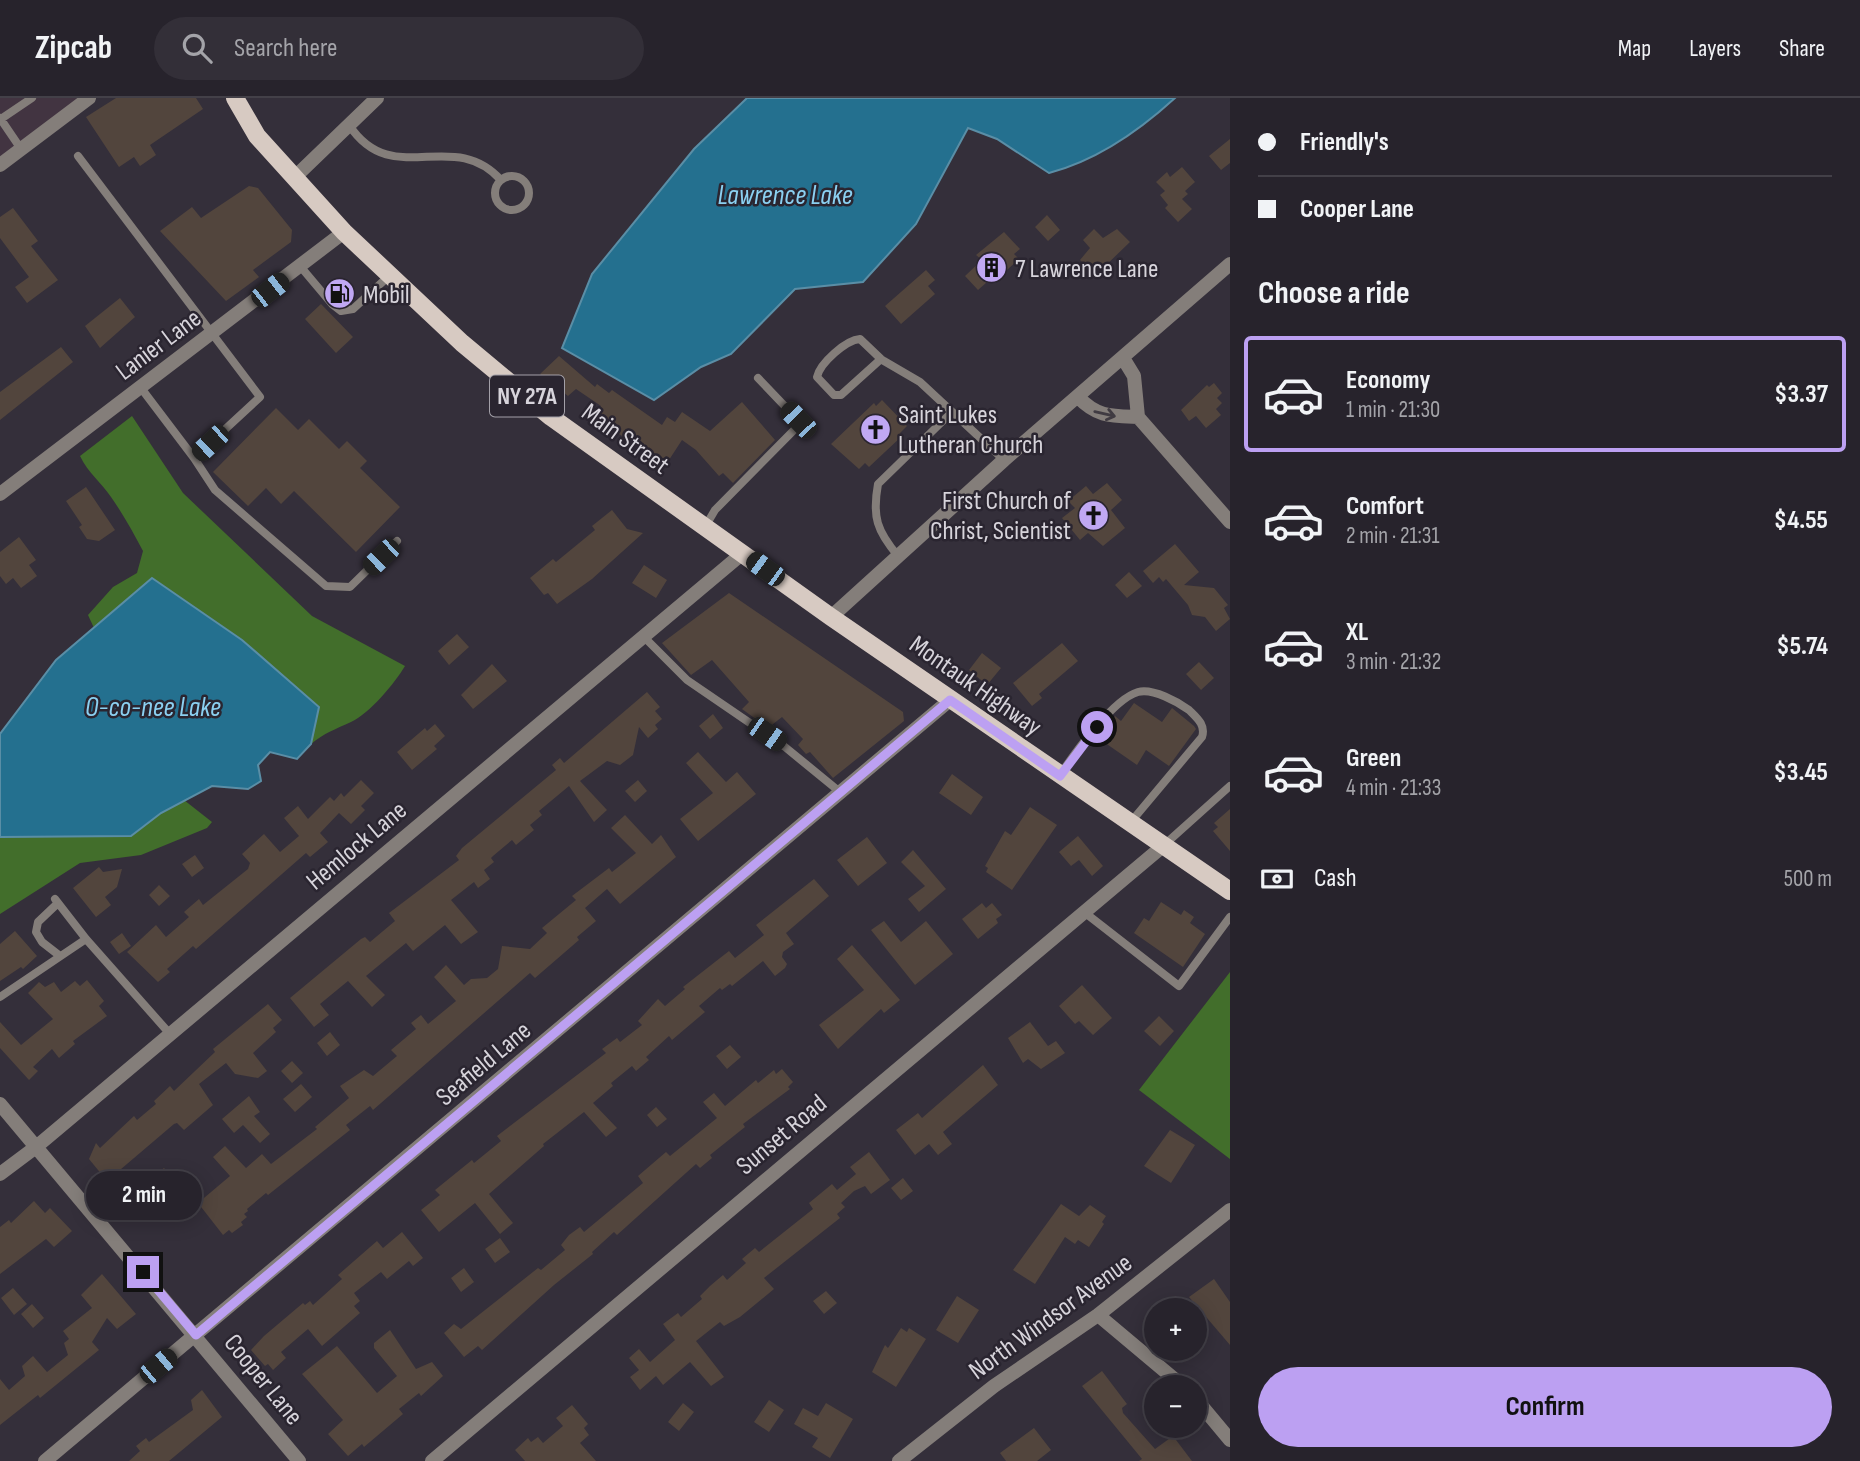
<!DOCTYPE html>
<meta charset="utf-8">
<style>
body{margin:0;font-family:"Sofia Sans Condensed",sans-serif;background:#332f38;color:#f1f3f6;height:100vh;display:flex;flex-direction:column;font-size:26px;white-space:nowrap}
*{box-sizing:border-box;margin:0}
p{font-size:23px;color:#a4a4a9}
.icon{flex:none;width:38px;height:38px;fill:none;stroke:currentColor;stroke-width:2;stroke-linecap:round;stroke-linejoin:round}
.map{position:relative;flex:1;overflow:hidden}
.drawer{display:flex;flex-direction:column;background:#27232c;width:630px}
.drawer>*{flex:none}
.top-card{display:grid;align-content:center;height:154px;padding:0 28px;background:#27232c}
.controls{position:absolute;left:1144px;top:1200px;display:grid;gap:14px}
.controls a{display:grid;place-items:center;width:63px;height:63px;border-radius:50%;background:#27232c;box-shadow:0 4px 18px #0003,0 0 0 2px #434048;font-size:35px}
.end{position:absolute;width:32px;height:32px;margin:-16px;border:9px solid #bca0f2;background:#111;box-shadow:0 0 0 4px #111}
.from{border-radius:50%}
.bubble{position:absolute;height:49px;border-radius:24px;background:#27232c;box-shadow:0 4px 18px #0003,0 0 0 2px #434048;font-size:23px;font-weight:700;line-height:49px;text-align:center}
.car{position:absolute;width:21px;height:42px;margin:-21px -10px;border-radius:9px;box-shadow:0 0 5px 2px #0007;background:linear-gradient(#222 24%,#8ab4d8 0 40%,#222 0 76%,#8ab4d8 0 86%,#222 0)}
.top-card b{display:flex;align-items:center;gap:24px;height:66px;font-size:26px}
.top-card b+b{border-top:2px solid #434048}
.top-card i{width:18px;height:18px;background:#f1f3f6}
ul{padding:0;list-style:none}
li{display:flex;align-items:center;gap:21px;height:116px;margin:0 14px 10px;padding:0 14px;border:4px solid transparent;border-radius:7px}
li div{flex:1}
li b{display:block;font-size:26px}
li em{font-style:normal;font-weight:700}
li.selected{border-color:#bca0f2}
li>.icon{width:63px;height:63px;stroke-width:1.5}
h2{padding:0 28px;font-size:32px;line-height:84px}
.pay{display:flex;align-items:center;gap:18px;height:77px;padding:0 28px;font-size:26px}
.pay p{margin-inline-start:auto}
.button{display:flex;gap:14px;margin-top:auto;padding:14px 28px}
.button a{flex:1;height:80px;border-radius:42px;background:#bca0f2;color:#111;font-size:28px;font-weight:700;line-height:80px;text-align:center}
header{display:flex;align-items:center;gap:42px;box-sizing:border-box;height:98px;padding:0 35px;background:#27232c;border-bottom:2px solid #434048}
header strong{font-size:33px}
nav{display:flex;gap:38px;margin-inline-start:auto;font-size:24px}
.search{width:490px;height:63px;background:#332f38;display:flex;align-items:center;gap:18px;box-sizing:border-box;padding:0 24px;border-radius:38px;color:#a4a4a9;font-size:26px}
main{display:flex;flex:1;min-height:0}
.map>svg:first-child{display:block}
.education{fill:#423441}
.forest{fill:#426e2b}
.water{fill:#24708f;stroke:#5a8ea6;stroke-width:2}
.building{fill:#52453d}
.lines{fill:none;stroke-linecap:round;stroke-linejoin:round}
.lane{stroke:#847e7a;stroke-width:8}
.street{stroke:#847e7a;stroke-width:14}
.primary{stroke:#d7cac2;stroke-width:18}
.oneway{stroke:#403b42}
.route{stroke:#bca0f2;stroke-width:9}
.labels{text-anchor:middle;stroke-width:5;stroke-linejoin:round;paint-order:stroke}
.shield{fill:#2a2530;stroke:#a3a0a8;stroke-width:2}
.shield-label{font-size:24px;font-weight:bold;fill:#d7d4db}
.poi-label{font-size:26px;fill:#d7d4db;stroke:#2a2530;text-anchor:start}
.street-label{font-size:26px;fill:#d7d4db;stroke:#2a2530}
.water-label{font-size:28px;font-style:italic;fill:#8bd0f1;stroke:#2a2530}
</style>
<header>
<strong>Zipcab</strong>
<div class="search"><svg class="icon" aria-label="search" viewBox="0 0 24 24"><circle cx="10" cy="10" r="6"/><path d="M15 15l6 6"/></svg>Search here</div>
<nav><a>Map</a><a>Layers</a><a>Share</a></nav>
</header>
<main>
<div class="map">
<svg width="1230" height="1363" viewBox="0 0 1230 1363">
<rect width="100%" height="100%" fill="#342f3a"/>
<path class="education" d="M0,0H90L0,67Z"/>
<path class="forest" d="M132,318L183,395L312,518L405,568C395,585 369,616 351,624C336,631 324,635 311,646L318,609L152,481L94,530L88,517L113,489L137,475L143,453C133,434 123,416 111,399C101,384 88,375 80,358Z
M184,702L212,724L207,730L141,757L80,765L0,816V739L131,738L161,715Z
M1230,874V1061L1139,992Z"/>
<path class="water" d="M747,0H1175C1140,32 1095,63 1049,75L997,41L968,30L916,126L863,184L795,191L731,256L701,269L654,302L562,250L592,176L694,51Z
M152,480L242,542L319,609L311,646L297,661L270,654L258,667L261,683L248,691L212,688L161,715L131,738L0,739V636L56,562Z"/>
<path class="building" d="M116,0H196L203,11L150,47L156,57L140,68L134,59L119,69L86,19Z
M1230,41V65L1221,72L1209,58Z
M1182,69L1195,84L1185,93L1188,96L1182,101L1192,111L1178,124L1165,110L1168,107L1160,97L1165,93L1156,84L1167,74L1170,79Z
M249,88L258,90L292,132L291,144L253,172L259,179L226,203L160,133L192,109L201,120Z
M13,110L38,143L31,148L58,182L27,205L15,189L29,179L0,140V119Z
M1047,117L1060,132L1048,143L1035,129Z
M1094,131L1103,140L1117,131L1130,144L1100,173L1096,169L1092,174L1080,162L1090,150L1083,142Z
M1004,134L1020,151L1014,156L1019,161L998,180L995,177L978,192L965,178L982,162L976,157Z
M926,172L935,182L928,188L935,196L901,226L885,208Z
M120,200L135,219L100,250L85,228Z
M321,206L353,239L336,255L305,221Z
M61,249L73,264L0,322V294Z
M559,258L595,289L597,286L609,295L612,292L662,327L667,319L675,324L682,314L710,333L742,304L775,342L733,385L723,375L719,378L696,352L682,342L667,365L630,336L627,341L593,320L601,308L576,291L568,298L540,276Z
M1214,285L1222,295L1217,300L1222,305L1216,311L1221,317L1206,330L1196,318L1189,323L1181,312L1207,287L1209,289Z
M882,302L907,328L900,335L902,338L869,369L865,365L859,371L831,346L874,305L876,308Z
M276,310L298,332L309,321L339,351L347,343L367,363L360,370L400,409L356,454L294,393L281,406L266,390L248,408L213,374Z
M1107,385L1122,402L1111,412L1125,430L1103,448L1088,435L1080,442L1062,420L1075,410L1068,403L1086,388L1093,396Z
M86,389L115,432L99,443L87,441L79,429L82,427L66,403Z
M612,412L627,431L643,435L592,481L557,506L548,495L544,497L530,480L553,461L556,464L595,432L592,428Z
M19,439L36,462L29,467L37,478L21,490L13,480L6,486L0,478V454Z
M1175,446L1199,474L1184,487L1214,490L1228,507L1224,510L1230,521L1216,533L1205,519L1192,517L1188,507L1166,481L1163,484L1159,479L1153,485L1143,473Z
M644,467L667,482L656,500L632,485Z
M1129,474L1142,488L1127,500L1115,487Z
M729,495L903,614L904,623L833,680L810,654L806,656L798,647L803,641L782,619L768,630L742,611L749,604L712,562L691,577L662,545Z
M457,536L469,549L449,567L438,553Z
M1062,545L1078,563L1039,596L1042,600L1032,608L1013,585Z
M982,555L1001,570L987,587L969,572Z
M1199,564L1214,580L1201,592L1186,576Z
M492,566L507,583L473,611L461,597Z
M647,594L660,609L655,613L662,621L655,627L658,631L648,640L639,629L633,657L620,667L607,663L580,683L607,712L594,724L569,688L539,713L542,717L530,727L534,732L516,747L512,742L493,758L491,760L494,764L484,772L490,781L478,790L474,784L451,802L478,834L461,846L445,827L413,853L406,845L366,878L385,897L372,909L348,883L320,906L329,917L314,929L290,900L361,841L365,839L370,844L395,823L389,815L459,762L456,758L462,750L556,672L552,667L560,660L564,665Z
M1134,605L1162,624L1172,610L1194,628L1196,631L1169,668L1146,652L1137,667L1098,640L1115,618L1121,623Z
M713,616L723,630L710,641L699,628Z
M435,626L445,638L434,648L437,651L412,672L397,654L425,630L427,633Z
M698,654L726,684L737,674L756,696L698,743L680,721L713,695L686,665Z
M952,676L983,699L971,717L939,695Z
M361,682L374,695L361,708L365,712L351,726L339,715L320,735L328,744L310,759L306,755L196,851L193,848L167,871L170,874L158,884L127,854L156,827L166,839L189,819L184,814L199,801L203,807L248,771L250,765L242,756L264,736L280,754L299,738L284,720L298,708L308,721L330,699L334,703L341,695L344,699Z
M638,682L647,693L635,704L625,693Z
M1030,709L1057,727L1012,792L986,774L988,770L985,768L1005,733L1011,737Z
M1230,711V753L1213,733L1218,729L1214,725Z
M625,717L652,746L661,737L676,759L620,806L607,791L585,810L596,823L577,839L579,842L535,880L530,875L373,1012L370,1008L346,1027L350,1032L268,1097L266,1095L247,1111L248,1113L244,1116L247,1119L241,1124L243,1127L232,1135L229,1132L223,1137L198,1105L230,1078L213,1059L225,1048L246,1070L262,1056L271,1066L317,1031L315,1029L349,1000L340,988L364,972L373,978L397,958L391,952L416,931L411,925L421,917L428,926L456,903L434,879L446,867L464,887L471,881L487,880L498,871L502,848L530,851L547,835L542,830L576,802L572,798L609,770L612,774L636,755L611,730Z
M1078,738L1103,768L1092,778L1079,762L1071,768L1059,754Z
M867,739L887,765L858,788L837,762Z
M913,752L946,791L919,814L908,801L925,788L901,764Z
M195,757L204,770L192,779L182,766Z
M99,769L103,774L122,771L117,789L105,799L111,807L96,819L73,790Z
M814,781L829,798L786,835L794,846L783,854L782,859L787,866L785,870L775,878L763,863L732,888L730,886L722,892L720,890L699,908L705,914L672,942L669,938L646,959L649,962L636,973L632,968L611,985L613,988L593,1005L617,1030L606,1039L584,1014L543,1046L544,1048L489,1096L513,1125L500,1136L475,1105L439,1134L421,1112L440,1097L435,1092L472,1062L474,1065L501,1043L497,1038L606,955L602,951L617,940L620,944L642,927L638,923L658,901L665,908L685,891L683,889L729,853L735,860L764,837L756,827Z
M159,787L170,798L159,808L149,797Z
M1161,804L1181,817L1184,812L1194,819L1190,825L1205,836L1183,869L1134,835L1144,820L1149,823Z
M982,805L986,810L992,805L1002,817L996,821L998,825L978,841L962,821Z
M884,823L901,844L926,823L953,856L915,887L871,832Z
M15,833L37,858L23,871L21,869L0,883V846Z
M122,835L131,848L119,856L110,844Z
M852,847L900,902L884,915L881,911L838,951L819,927L864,892L837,861Z
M87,882L104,903L99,908L107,918L73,943L75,946L59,960L52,951L33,969L38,973L29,982L0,950V924L21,947L53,921L28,895L39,884L45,889L54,884L61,894L75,883L80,888Z
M1082,887L1112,920L1093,937L1079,923L1075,926L1059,908Z
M268,906L282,922L273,930L276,934L253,955L267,973L258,980L235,976L226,965L199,986L213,1007L184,1032L177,1025L174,1026L107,1083L89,1061L96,1045L100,1050L134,1018L137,1022L156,1006L154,1003L170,988L174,993L215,954L213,951Z
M1159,918L1174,933L1160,948L1144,933Z
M1030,924L1048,948L1056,943L1065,955L1041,971L1028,961L1023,965L1008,940Z
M330,934L340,947L327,958L317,945Z
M730,947L741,959L727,971L716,958Z
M292,963L303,975L292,985L281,973Z
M983,967L998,987L943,1034L952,1046L938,1057L929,1046L915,1057L896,1032L918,1015L922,1020Z
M782,971L793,984L788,989L790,991L743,1026L745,1029L710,1057L712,1060L700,1070L696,1066L617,1137L614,1134L592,1154L593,1156L554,1187L482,1252L478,1248L464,1259L444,1235L454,1226L461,1231L538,1170L541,1172L565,1152L561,1147L569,1137L580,1129L584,1134L643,1085L638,1078L666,1054L670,1058L717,1020L703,1004L714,995L725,1008L756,982L758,985L774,972L776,976Z
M301,986L312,999L295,1014L283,1001Z
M249,998L260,1014L254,1018L270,1036L260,1045L243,1027L234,1035L222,1021Z
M656,1009L667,1021L657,1029L647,1017Z
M1170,1032L1195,1047L1171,1085L1144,1068Z
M869,1054L890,1082L871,1096L865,1088L854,1093L841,1105L845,1109L837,1116L840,1120L764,1180L774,1191L740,1219L724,1228L720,1224L696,1243L724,1279L711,1288L690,1264L663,1287L656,1278L640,1292L630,1279L639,1272L629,1260L639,1251L650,1264L675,1242L663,1226L678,1215L681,1219L702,1201L700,1198L710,1188L723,1177L727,1182L746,1165L742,1161L755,1150L759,1154L813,1111L809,1105L832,1086L837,1092L856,1076L850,1069Z
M164,1070L177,1085L165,1094L153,1079Z
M189,1078L201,1092L187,1103L176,1089Z
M903,1080L913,1093L901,1102L891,1090Z
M34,1103L45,1115L50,1110L72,1133L54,1149L46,1141L0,1176V1129L9,1122L11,1125Z
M1061,1106L1079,1118L1090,1107L1106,1118L1102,1124L1104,1126L1089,1149L1078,1142L1075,1146L1065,1139L1035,1186L1013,1172Z
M402,1134L423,1160L413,1168L409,1163L387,1181L381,1174L354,1195L360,1203L354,1208L360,1215L322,1248L308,1231L281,1254L286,1260L273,1272L268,1266L265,1268L251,1252L264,1238L303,1205L305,1207L310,1203L313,1207L342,1181L338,1177L377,1143L383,1150Z
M500,1140L510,1154L495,1165L485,1151Z
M464,1170L474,1184L461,1194L451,1180Z
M102,1176L136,1216L117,1231L107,1220L92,1244L99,1252L40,1300L38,1297L0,1327V1281L9,1292L25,1278L22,1268L33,1258L47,1274L68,1257L64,1245L69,1241L63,1233L92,1210L81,1197Z
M1214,1181L1230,1204V1247L1189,1199Z
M13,1190L27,1206L14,1217L1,1200Z
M826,1193L837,1205L824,1216L813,1203Z
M957,1198L979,1212L958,1245L936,1232Z
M32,1206L44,1220L33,1230L21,1216Z
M901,1230L907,1234L909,1230L926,1241L896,1289L872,1274L885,1247L888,1250Z
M390,1232L416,1271L432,1264L443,1278L421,1298L419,1295L399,1311L403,1316L364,1349L362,1346L348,1358L328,1336L343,1322L302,1276L337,1248L377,1295L397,1278L374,1250V1245Z
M1102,1273L1127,1306L1122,1310L1123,1315L1155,1351L1173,1338L1192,1363H1139L1142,1361L1082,1288Z
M202,1292L222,1319L169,1363H129L140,1353L136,1348L146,1340L149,1344L193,1312L191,1302Z
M769,1302L784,1312L769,1334L754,1324Z
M683,1305L694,1314L679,1333L668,1324Z
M826,1305L853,1321L830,1360L812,1349L818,1340L794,1326L803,1310L818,1318Z
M572,1307L588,1326L584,1330L589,1337L580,1345L596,1363H525L515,1352L528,1340L531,1344L538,1339L543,1345L563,1328L556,1320Z
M1034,1330L1051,1352L1037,1363H1006L1000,1355Z"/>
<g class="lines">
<path class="lane" d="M0,20L21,51
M1,21L32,0
M349,27C393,93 452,28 501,82
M78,58L260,299L194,360L141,290
M495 95a17 17 0 1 1 34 0a17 17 0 1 1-34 0Z
M300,168L332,206L341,213L353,211L390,177
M881,261L841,297H834L817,279C820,265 846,242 860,241L881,261L884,263L920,284L1004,362
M194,360L215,392L326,488L350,489L397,443
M705,429L715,412L798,328V322L758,280
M898,458C877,433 872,419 878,386L952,314
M643,538L687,582L785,649L840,694
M1060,677C1074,656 1113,601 1138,594C1153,590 1178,604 1189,612C1197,620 1206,627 1202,639L1130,725
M1163,748L1230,688
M55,801L86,841L170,936
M58,805L38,824L36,834L42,844L60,858
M1084,814L1179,888L1230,819
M0,899L86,841"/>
<path class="street" d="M0,67L89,0
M296,78L377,0
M1123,260L1134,278L1138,319L1230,424
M1078,299C1097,319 1111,318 1138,319
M0,396L344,134
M831,519L1004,362L1230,166
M0,1006L299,1363
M0,1076L36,1049L743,455
M1098,1217L1185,1290
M1195,1300L1230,1342
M45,1363L950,602
M432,1363L1163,748
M899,1363L994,1288L1098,1217L1230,1112"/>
<path class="primary" d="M235,0L257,38L344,134L462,245L551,319L831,519L1230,793"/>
</g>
<defs><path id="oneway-shaft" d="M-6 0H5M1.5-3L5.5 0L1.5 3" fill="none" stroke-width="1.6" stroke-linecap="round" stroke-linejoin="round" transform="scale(1.75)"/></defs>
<use class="oneway" href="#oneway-shaft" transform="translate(1105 316) rotate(13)"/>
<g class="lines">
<path class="route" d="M143,1174L196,1237L950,602L1060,678L1097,629"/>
</g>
<defs>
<symbol id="building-disc" viewBox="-11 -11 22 22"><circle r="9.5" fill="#c0a8f3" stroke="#2a2530"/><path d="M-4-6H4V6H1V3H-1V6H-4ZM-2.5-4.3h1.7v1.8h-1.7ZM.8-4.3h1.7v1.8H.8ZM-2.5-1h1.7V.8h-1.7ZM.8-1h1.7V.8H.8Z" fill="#111"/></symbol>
<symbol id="fuel-disc" viewBox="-11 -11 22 22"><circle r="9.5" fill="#c0a8f3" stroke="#2a2530"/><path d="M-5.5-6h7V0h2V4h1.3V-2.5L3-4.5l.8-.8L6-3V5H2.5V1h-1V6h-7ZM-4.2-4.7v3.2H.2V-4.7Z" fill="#111"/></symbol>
<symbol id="church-disc" viewBox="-11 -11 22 22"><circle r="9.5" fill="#c0a8f3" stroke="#2a2530"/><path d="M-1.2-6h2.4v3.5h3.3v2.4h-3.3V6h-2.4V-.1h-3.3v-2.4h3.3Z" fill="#111"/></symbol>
</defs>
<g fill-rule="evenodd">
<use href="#building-disc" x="974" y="152" width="35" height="35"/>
<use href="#fuel-disc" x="322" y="178" width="35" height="35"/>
<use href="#church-disc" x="858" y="314" width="35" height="35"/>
<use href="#church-disc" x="1076" y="400" width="35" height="35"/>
</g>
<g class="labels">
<rect class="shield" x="490" y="277.5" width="74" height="41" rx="5"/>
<g class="shield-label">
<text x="527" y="306">NY 27A</text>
</g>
<g class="poi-label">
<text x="1015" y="179">7 Lawrence Lane</text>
<text x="363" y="205">Mobil</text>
<text x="898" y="325">Saint Lukes<tspan x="898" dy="30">Lutheran Church</tspan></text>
<text x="1071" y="411" text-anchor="end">First Church of<tspan x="1071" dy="30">Christ, Scientist</tspan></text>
</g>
<g class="street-label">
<text transform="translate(158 246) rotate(-37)" y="9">Lanier Lane</text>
<text transform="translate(626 340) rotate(36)" y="9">Main Street</text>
<text transform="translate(976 587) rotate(35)" y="9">Montauk Highway</text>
<text transform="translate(356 747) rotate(-40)" y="9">Hemlock Lane</text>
<text transform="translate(483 965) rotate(-40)" y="9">Seafield Lane</text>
<text transform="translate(781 1036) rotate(-40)" y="9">Sunset Road</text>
<text transform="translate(1050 1218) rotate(-36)" y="9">North Windsor Avenue</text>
<text transform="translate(264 1281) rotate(51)" y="9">Cooper Lane</text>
</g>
<g class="water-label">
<text x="785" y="106">Lawrence Lake</text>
<text x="153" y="618">O-co-nee Lake</text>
</g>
</g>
</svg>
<div class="controls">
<a>+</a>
<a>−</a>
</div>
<i class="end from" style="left:1097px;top:629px"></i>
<i class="end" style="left:143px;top:1174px"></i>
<div class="bubble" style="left:86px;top:1073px;width:116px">2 min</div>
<i class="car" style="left:270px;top:192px;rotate:52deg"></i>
<i class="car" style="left:798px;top:322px;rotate:316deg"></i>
<i class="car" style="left:210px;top:345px;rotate:227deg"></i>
<i class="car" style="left:381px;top:459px;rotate:226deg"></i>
<i class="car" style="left:765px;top:471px;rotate:306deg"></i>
<i class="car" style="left:767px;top:636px;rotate:125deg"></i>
<i class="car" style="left:158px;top:1268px;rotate:50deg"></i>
</div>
<section class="drawer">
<div class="top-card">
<b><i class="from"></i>Friendly's</b>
<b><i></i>Cooper Lane</b>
</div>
<h2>Choose a ride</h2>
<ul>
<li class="selected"><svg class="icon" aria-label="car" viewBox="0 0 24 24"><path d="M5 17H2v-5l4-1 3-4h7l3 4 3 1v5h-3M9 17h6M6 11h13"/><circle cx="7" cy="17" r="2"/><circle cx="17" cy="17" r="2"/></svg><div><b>Economy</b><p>1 min · 21:30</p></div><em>$3.37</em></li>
<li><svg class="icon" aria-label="car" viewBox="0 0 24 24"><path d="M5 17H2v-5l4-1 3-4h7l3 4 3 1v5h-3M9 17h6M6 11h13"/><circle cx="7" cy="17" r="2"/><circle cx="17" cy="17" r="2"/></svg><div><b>Comfort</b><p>2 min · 21:31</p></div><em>$4.55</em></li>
<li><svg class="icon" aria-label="car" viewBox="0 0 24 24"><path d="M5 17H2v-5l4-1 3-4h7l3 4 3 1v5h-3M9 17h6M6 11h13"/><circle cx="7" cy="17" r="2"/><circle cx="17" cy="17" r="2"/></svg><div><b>XL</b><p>3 min · 21:32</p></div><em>$5.74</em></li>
<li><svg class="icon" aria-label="car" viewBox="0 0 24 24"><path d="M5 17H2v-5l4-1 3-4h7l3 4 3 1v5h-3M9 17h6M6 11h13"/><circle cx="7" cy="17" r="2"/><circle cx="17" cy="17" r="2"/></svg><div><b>Green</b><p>4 min · 21:33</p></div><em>$3.45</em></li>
</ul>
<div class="pay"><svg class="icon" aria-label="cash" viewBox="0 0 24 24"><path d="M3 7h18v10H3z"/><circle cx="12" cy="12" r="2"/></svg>Cash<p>500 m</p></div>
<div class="button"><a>Confirm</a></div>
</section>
</main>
